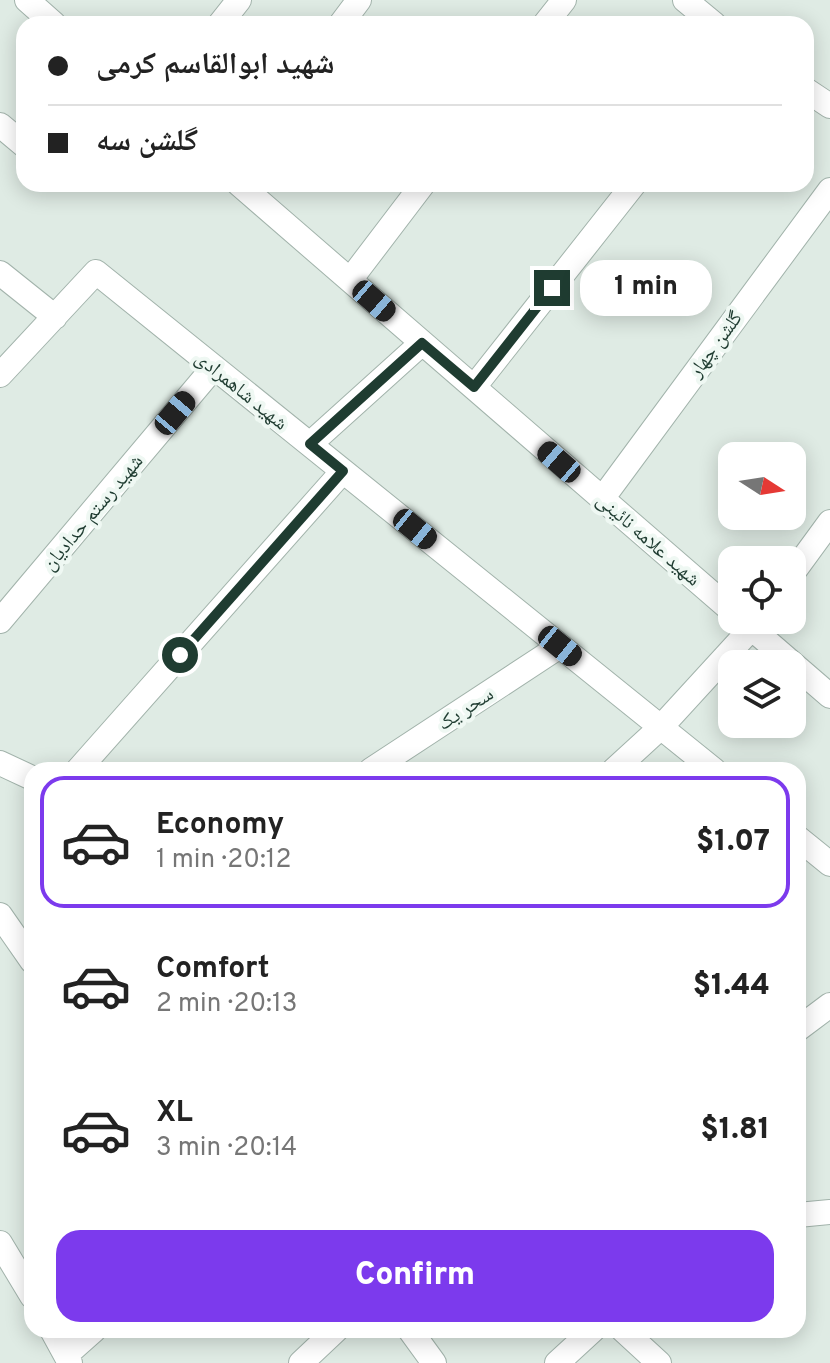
<!DOCTYPE html>
<meta charset="utf-8">
<style>
body{margin:0;font-family:Overpass,"Noto Naskh Arabic",sans-serif;background:#f6f6f6;color:#222;height:100vh;display:flex;flex-direction:column;font-size:30px;white-space:nowrap}
*{box-sizing:border-box;margin:0}
p{font-size:26px;color:#767676}
.icon{flex:none;width:44px;height:44px;fill:none;stroke:currentColor;stroke-width:2;stroke-linecap:round;stroke-linejoin:round}
.map{position:relative;flex:1;overflow:hidden}
.sheet{position:absolute;left:24px;top:762px;width:782px;height:576px;display:flex;flex-direction:column;background:#fff;border-radius:24px;box-shadow:0 4px 20px #0003}
.sheet>*{flex:none}
.top-card{position:absolute;left:16px;top:16px;width:798px;height:176px;border-radius:24px;box-shadow:0 4px 20px #0003;display:grid;align-content:center;height:176px;padding:0 32px;background:#fff}
.needle{width:52px;rotate:102deg}
.buttons{position:absolute;left:718px;top:442px;display:grid;gap:16px}
.buttons a{display:grid;place-items:center;width:88px;height:88px;border-radius:16px;background:#fff;box-shadow:0 4px 20px #0003;font-size:40px}
.end{position:absolute;width:36px;height:36px;margin:-18px;border:10px solid #1f3c31;background:#fff;box-shadow:0 0 0 4px #fff}
.from{border-radius:50%}
.bubble{position:absolute;height:56px;border-radius:24px;background:#fff;box-shadow:0 4px 20px #0003;font-size:26px;font-weight:800;line-height:56px;text-align:center}
.car{position:absolute;width:24px;height:48px;margin:-24px -12px;border-radius:10px;box-shadow:0 0 6px 2px #0007;background:linear-gradient(#222 24%,#8ab4d8 0 40%,#222 0 76%,#8ab4d8 0 86%,#222 0)}
.top-card b{display:flex;align-items:center;gap:28px;height:76px;font-size:30px}
.top-card b+b{border-top:2px solid #e0e0e0}
.top-card i{width:20px;height:20px;background:#222}
ul{padding:14px 0 0;list-style:none}
li{display:flex;align-items:center;gap:24px;height:132px;margin:0 16px 12px;padding:0 16px;border:4px solid transparent;border-radius:24px}
li div{flex:1}
li b{display:block;font-size:30px}
li em{font-style:normal;font-weight:800}
li.active{border-color:#7c3aed}
li>.icon{width:72px;height:72px;stroke-width:1.5}
.cta{display:flex;gap:16px;margin-top:auto;padding:16px 32px}
.cta a{flex:1;height:92px;border-radius:24px;background:#7c3aed;color:#fff;font-size:32px;font-weight:800;line-height:92px;text-align:center}
.map>svg:first-child{display:block}
.lines{fill:none;stroke-linecap:round;stroke-linejoin:round}
.minor-casing{stroke:#a2b3ab;stroke-width:26}
.minor{stroke:#fff;stroke-width:24}
.route{stroke:#1f3c31;stroke-width:10}
.labels{text-anchor:middle;stroke-width:8;stroke-linejoin:round;paint-order:stroke}
.street-label{font-size:20px;fill:#1f3c31;stroke:#eff8f3}
</style>
<div class="map">
<svg width="830" height="1363" viewBox="0 0 830 1363">
<rect width="100%" height="100%" fill="#dfebe4"/>
<g class="lines">
<defs>
<path id="minor" d="M27,0L54,24
M685,0L714,24
M220,24L239,0
M341,24L359,0
M545,24L564,0
M806,90L830,106
M0,125L24,145
M239,184L732,611
M0,273L55,317
M350,280L423,184
M0,375L96,272L714,770
M474,387L634,184
M310,444L422,343
M602,499L830,190
M792,574L830,522
M742,620L830,696
M0,621L214,367
M0,763L32,778
M78,770L343,471
M371,770L560,646
M614,770L661,727L759,620
M798,838L830,864
M0,915L32,961
M798,1029L830,1005
M798,1215L830,1212
M0,1243L32,1296
M52,1330L70,1363
M410,1330L434,1363
M623,1330L659,1363
M67,1354L94,1330
M301,1363L336,1330
M557,1363L593,1330"/>
</defs>
<use href="#minor" class="minor-casing"/>
<use href="#minor" class="minor"/>
</g>
<g class="lines">
<path class="route" d="M180,655L343,471L310,444L422,343L474,387L552,288"/>
</g>
<g class="labels">
<g class="street-label">
<text transform="translate(715 344) rotate(-54)" y="7">گلشن چهار</text>
<text transform="translate(242 390) rotate(39)" y="7">شهید شاهمرادی</text>
<text transform="translate(92 512) rotate(-50)" y="7">شهید رستم حدادیان</text>
<text transform="translate(649 539) rotate(41)" y="7">شهید علامه‌ نائینی</text>
<text transform="translate(465 708) rotate(-33)" y="7">سحر یک</text>
</g>
</g>
</svg>
<div class="buttons">
<a><svg class="needle" viewBox="-14 -14 28 28"><path d="M0-13l5 13h-10z" fill="#e53935"/><path d="M0 13l5-13h-10z" fill="#767676"/></svg></a>
<a><svg class="icon" aria-label="locate" viewBox="0 0 24 24"><circle cx="12" cy="12" r="6"/><path d="M12 2v4M12 18v4M2 12h4M18 12h4"/></svg></a>
<a><svg class="icon" aria-label="layers" viewBox="0 0 24 24"><path d="M12 4l9 5-9 5-9-5zM3 14l9 5 9-5"/></svg></a>
</div>
<i class="end from" style="left:180px;top:655px"></i>
<i class="end" style="left:552px;top:288px"></i>
<div class="bubble" style="left:580px;top:260px;width:132px">1 min</div>
<i class="car" style="left:374px;top:301px;rotate:131deg"></i>
<i class="car" style="left:175px;top:413px;rotate:40deg"></i>
<i class="car" style="left:559px;top:462px;rotate:311deg"></i>
<i class="car" style="left:415px;top:529px;rotate:129deg"></i>
<i class="car" style="left:560px;top:646px;rotate:129deg"></i>
<div class="top-card">
<b><i class="from"></i>شهید ابوالقاسم کرمی</b>
<b><i></i>گلشن سه</b>
</div>
<section class="sheet">
<ul>
<li class="active"><svg class="icon" aria-label="car" viewBox="0 0 24 24"><path d="M5 17H2v-5l4-1 3-4h7l3 4 3 1v5h-3M9 17h6M6 11h13"/><circle cx="7" cy="17" r="2"/><circle cx="17" cy="17" r="2"/></svg><div><b>Economy</b><p>1 min · 20:12</p></div><em>$1.07</em></li>
<li><svg class="icon" aria-label="car" viewBox="0 0 24 24"><path d="M5 17H2v-5l4-1 3-4h7l3 4 3 1v5h-3M9 17h6M6 11h13"/><circle cx="7" cy="17" r="2"/><circle cx="17" cy="17" r="2"/></svg><div><b>Comfort</b><p>2 min · 20:13</p></div><em>$1.44</em></li>
<li><svg class="icon" aria-label="car" viewBox="0 0 24 24"><path d="M5 17H2v-5l4-1 3-4h7l3 4 3 1v5h-3M9 17h6M6 11h13"/><circle cx="7" cy="17" r="2"/><circle cx="17" cy="17" r="2"/></svg><div><b>XL</b><p>3 min · 20:14</p></div><em>$1.81</em></li>
</ul>
<div class="cta"><a>Confirm</a></div>
</section>
</div>
